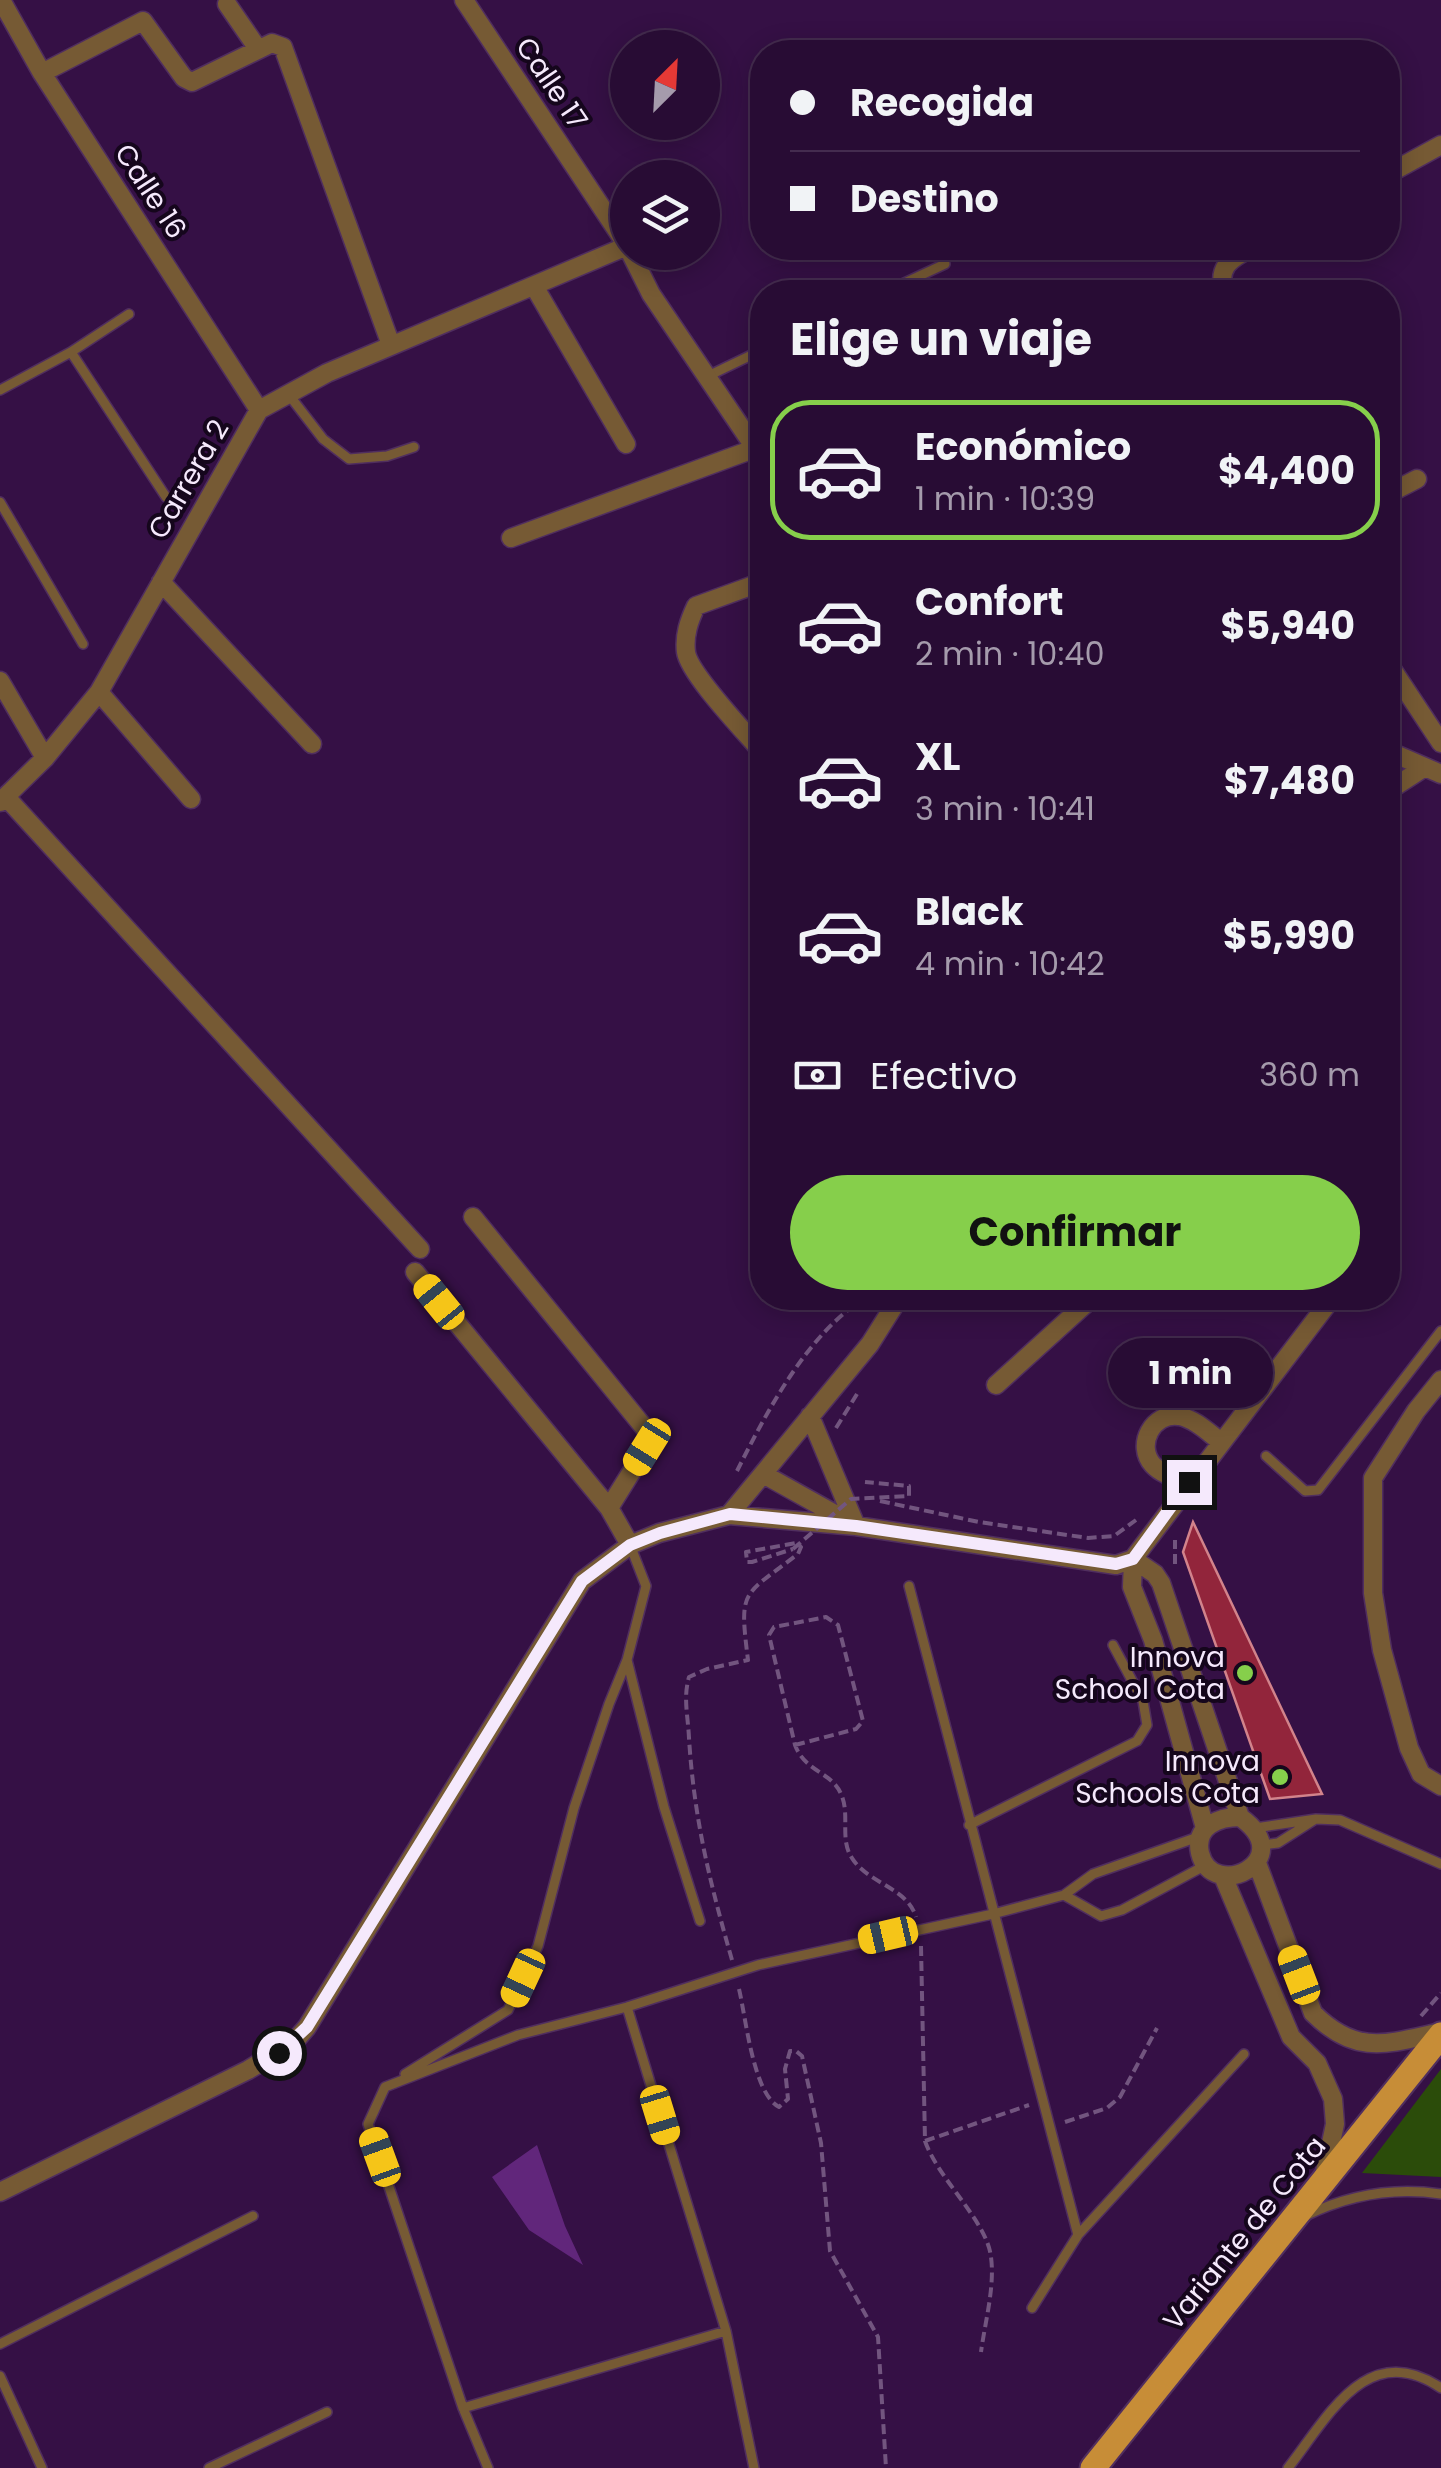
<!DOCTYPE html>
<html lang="es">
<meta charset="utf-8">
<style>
body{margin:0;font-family:Poppins,sans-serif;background:#30153c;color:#f1f3f6;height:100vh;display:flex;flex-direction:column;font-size:38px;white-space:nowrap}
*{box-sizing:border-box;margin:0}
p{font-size:32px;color:#a59bac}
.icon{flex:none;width:55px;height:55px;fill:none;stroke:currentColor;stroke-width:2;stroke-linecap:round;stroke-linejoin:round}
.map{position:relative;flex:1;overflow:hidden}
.sheet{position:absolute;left:750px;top:280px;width:650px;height:1030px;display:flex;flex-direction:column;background:#280c34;border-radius:40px;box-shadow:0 5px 25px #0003,0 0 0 2px #442c4f}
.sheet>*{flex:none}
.banner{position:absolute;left:750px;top:40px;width:650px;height:220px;border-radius:40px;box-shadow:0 5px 25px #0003,0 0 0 2px #442c4f;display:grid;align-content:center;height:220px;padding:0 40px;background:#280c34}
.needle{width:65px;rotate:24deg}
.fabs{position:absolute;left:610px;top:30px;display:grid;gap:20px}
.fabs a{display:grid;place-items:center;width:110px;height:110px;border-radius:50%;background:#280c34;box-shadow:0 5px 25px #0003,0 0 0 2px #442c4f;font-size:50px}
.end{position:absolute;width:45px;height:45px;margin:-22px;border:12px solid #f5e9fc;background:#111;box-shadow:0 0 0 5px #111}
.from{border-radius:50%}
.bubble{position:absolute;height:70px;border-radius:35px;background:#280c34;box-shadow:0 5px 25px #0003,0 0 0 2px #442c4f;font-size:32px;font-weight:700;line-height:70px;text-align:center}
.car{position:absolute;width:30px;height:60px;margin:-30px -15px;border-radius:12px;box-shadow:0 0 8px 2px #0007;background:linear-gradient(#f5c518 24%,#345 0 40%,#f5c518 0 76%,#345 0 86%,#f5c518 0)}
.banner b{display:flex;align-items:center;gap:35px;height:95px;font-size:38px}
.banner b+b{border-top:2px solid #442c4f}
.banner i{width:25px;height:25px;background:#f1f3f6}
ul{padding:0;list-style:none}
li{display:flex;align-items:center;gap:30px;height:140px;margin:0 20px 15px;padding:0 20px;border:5px solid transparent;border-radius:40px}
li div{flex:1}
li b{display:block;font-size:38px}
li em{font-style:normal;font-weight:700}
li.active{border-color:#86cf4b}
li>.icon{width:90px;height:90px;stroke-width:1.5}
h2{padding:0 40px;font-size:45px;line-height:120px}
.pay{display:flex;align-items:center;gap:25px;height:110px;padding:0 40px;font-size:38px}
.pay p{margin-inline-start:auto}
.action{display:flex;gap:20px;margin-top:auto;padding:20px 40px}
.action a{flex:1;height:115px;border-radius:60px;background:#86cf4b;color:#111;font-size:40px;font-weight:700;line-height:115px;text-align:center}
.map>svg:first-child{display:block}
.green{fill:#2b4c0a}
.water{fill:#61267b}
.building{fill:#92253b;stroke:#d2838b;stroke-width:2.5}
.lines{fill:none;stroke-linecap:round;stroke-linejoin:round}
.service-casing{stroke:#502e5f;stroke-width:12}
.minor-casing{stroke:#502e5f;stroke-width:21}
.primary-casing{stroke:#502e5f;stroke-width:29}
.path{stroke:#72557f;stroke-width:4;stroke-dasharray:10 5;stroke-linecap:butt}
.service{stroke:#765a34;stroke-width:9}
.minor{stroke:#765a34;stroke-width:18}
.primary{stroke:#c78d37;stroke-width:25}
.path-bridge{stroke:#72557f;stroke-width:4;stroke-dasharray:10 5;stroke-linecap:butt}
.route{stroke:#f5e9fc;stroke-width:12}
.poi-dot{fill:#86cf4b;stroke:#15061c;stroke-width:4}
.labels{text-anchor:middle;stroke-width:8;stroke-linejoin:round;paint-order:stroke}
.street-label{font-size:28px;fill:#f5e9fc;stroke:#15061c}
.poi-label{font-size:28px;fill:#f5e9fc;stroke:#15061c;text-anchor:end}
</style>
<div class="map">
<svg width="1441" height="2468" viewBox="0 0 1441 2468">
<rect width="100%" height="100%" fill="#351045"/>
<path class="green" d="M1441,2069V2177L1362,2173Z"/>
<path class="water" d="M537,2145L565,2226L583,2265L529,2230L492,2177Z"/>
<path class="building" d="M1193,1522L1322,1794L1270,1799L1183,1552Z"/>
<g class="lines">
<defs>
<path id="service" d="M885,292L945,264
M71,352L166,497
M708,376L762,350
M0,390L71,352L129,314
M289,395L323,439L349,459L387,456L414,447
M0,502L83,644
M1266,1456L1305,1491L1318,1490L1441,1331
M630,1545L646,1586L627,1660L664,1807L700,1921
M909,1586L1078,2235
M969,1825L1137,1741L1147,1725L1143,1701L1113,1645
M1255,1828L1316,1819L1340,1820L1441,1864
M1262,1845L1278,1843L1314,1820
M1064,1895L1101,1916L1122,1910L1206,1865
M627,2007L726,2331L754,2468
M405,2074L508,2010L538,1946L574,1808L609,1704L627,1660
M1305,2216C1348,2195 1394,2187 1441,2194
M1032,2308L1078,2235L1244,2054
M726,2331L463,2408L368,2124L385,2087L518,2035L627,2007L758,1965L993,1914L1064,1895L1093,1874L1198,1837
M0,2344L253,2216
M0,2376L42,2468
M463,2408L488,2468
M209,2468L327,2412
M1288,2468C1328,2417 1367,2338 1441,2388"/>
<path id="minor" d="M1,0L42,73L259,410
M464,0L628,247
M227,4L258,49
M42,73L143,21L184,78L192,82L272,43L283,47L391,345
M1388,174L1441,145
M630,252L651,294L749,439L762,453
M534,286L626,444
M1224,292C1217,267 1230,259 1251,248
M1388,494L1417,479
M511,538L759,447
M161,582L312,744
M762,582L696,606C689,621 684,635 686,652C689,674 746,733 762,752
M1388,663L1441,743
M0,681L45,758
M99,692L191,799
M1388,751L1441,774
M1388,791L1425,767
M6,797L420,1249
M0,802L45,758L99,692L259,410L327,373L627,246
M1388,977V1022
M473,1217L647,1431L650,1439L647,1447L609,1508L630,1545
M415,1272L609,1508
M1441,1380L1416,1411L1373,1478V1593L1382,1650L1409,1748L1421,1774L1441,1786
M996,1385L1092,1298
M810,1416L856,1526
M765,1475L851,1523
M1189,1482C1177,1478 1162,1475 1153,1465C1135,1445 1153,1412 1179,1416C1195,1419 1209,1433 1221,1442
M729,1515L856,1526L1116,1565L1133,1559
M1133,1559L1155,1574L1161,1583L1240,1817C1301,1860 1212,1903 1200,1853C1194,1826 1219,1817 1240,1817
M1205,1828L1153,1640L1132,1587L1133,1559L1332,1298
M1257,1863L1313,2013C1356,2056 1387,2044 1441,2032
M1223,1876L1291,2037L1317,2063L1333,2099L1335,2124L1324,2176
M0,2192L248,2070L294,2042L307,2027L582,1581L630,1545L659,1533L729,1515L870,1344L899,1298"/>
<path id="primary" d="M1093,2468L1441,2035"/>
</defs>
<use href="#service" class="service-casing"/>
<use href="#minor" class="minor-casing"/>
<use href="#primary" class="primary-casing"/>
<path class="path" d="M836,1428L857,1394
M737,1471C767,1411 808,1333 865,1298
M880,1501L979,1522L1088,1538L1114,1536L1136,1520
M1175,1564V1540
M795,1745L856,1729L863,1721L838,1625L826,1617L774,1627L769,1635L795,1745C805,1772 832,1772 841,1794C851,1816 838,1841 854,1861C871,1884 907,1888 916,1917
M921,1946L925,2141C938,2179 987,2221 991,2257C995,2287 985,2322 981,2352
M732,1960C710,1883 694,1819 689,1738C688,1716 683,1698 689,1677L707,1669L748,1660C739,1588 742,1597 798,1554L801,1547L796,1543L746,1552L747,1562H752L793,1549
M739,1989C746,2018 753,2093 779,2107L788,2099L785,2069L790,2051H796L802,2056L821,2143L830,2251L878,2337L886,2468
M1421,2016L1441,1993
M1065,2122L1107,2108L1120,2097L1157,2028
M925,2141L1029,2105"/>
<use href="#service" class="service"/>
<use href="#minor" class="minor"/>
<use href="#primary" class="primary"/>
<path class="path-bridge" d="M793,1549L851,1499L909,1496V1486L865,1482"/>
</g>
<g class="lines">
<path class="route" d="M279,2053L307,2027L582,1581L630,1545L660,1533L730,1514L856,1526L1116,1564L1133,1559L1189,1482"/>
</g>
<g class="poi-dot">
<circle cx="1245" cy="1673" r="10"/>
<circle cx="1280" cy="1777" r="10"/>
</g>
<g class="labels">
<g class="street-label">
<text transform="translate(552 83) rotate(56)" y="10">Calle 17</text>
<text transform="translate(151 191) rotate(57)" y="10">Calle 16</text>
<text transform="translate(188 479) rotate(-60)" y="10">Carrera 2</text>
<text transform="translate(1244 2233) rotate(-51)" y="10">Variante de Cota</text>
</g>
<g class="poi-label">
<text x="1225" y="1667">Innova<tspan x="1225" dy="32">School Cota</tspan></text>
<text x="1260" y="1771">Innova<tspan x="1260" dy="32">Schools Cota</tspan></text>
</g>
</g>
</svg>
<div class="fabs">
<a><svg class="needle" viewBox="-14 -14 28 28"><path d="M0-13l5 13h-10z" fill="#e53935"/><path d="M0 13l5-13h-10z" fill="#a59bac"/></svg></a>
<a><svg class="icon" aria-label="layers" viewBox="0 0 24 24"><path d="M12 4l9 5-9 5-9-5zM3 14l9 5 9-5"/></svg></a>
</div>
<i class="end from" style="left:279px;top:2053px"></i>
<i class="end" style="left:1189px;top:1482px"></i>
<div class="bubble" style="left:1108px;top:1338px;width:165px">1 min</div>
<i class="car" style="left:439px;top:1302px;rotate:321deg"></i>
<i class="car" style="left:647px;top:1447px;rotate:212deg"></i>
<i class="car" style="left:888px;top:1935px;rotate:257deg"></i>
<i class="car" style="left:1299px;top:1975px;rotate:339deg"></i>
<i class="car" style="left:523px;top:1978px;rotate:205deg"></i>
<i class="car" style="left:660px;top:2115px;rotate:163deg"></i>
<i class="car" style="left:380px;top:2157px;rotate:340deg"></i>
<div class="banner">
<b><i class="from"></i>Recogida</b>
<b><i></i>Destino</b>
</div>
<section class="sheet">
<h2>Elige un viaje</h2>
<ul>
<li class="active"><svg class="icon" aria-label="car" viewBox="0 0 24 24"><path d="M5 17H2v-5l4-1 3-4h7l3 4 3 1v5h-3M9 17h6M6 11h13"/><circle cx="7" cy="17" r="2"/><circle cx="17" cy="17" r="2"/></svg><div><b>Económico</b><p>1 min · 10:39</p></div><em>$4,400</em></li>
<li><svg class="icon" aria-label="car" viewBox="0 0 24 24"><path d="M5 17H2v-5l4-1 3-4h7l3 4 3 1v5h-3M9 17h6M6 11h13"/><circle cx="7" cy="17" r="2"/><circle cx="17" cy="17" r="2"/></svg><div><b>Confort</b><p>2 min · 10:40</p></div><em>$5,940</em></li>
<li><svg class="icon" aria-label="car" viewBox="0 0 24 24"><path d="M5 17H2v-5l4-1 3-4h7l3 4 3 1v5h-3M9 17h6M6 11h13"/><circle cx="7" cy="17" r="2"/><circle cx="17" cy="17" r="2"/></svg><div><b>XL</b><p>3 min · 10:41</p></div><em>$7,480</em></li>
<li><svg class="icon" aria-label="car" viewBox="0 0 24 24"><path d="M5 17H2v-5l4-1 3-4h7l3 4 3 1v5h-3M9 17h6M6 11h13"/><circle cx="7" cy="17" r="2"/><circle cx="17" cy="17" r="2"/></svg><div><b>Black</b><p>4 min · 10:42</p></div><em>$5,990</em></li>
</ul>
<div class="pay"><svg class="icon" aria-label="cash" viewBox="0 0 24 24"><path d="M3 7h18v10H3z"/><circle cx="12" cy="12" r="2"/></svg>Efectivo<p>360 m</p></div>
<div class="action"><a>Confirmar</a></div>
</section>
</div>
